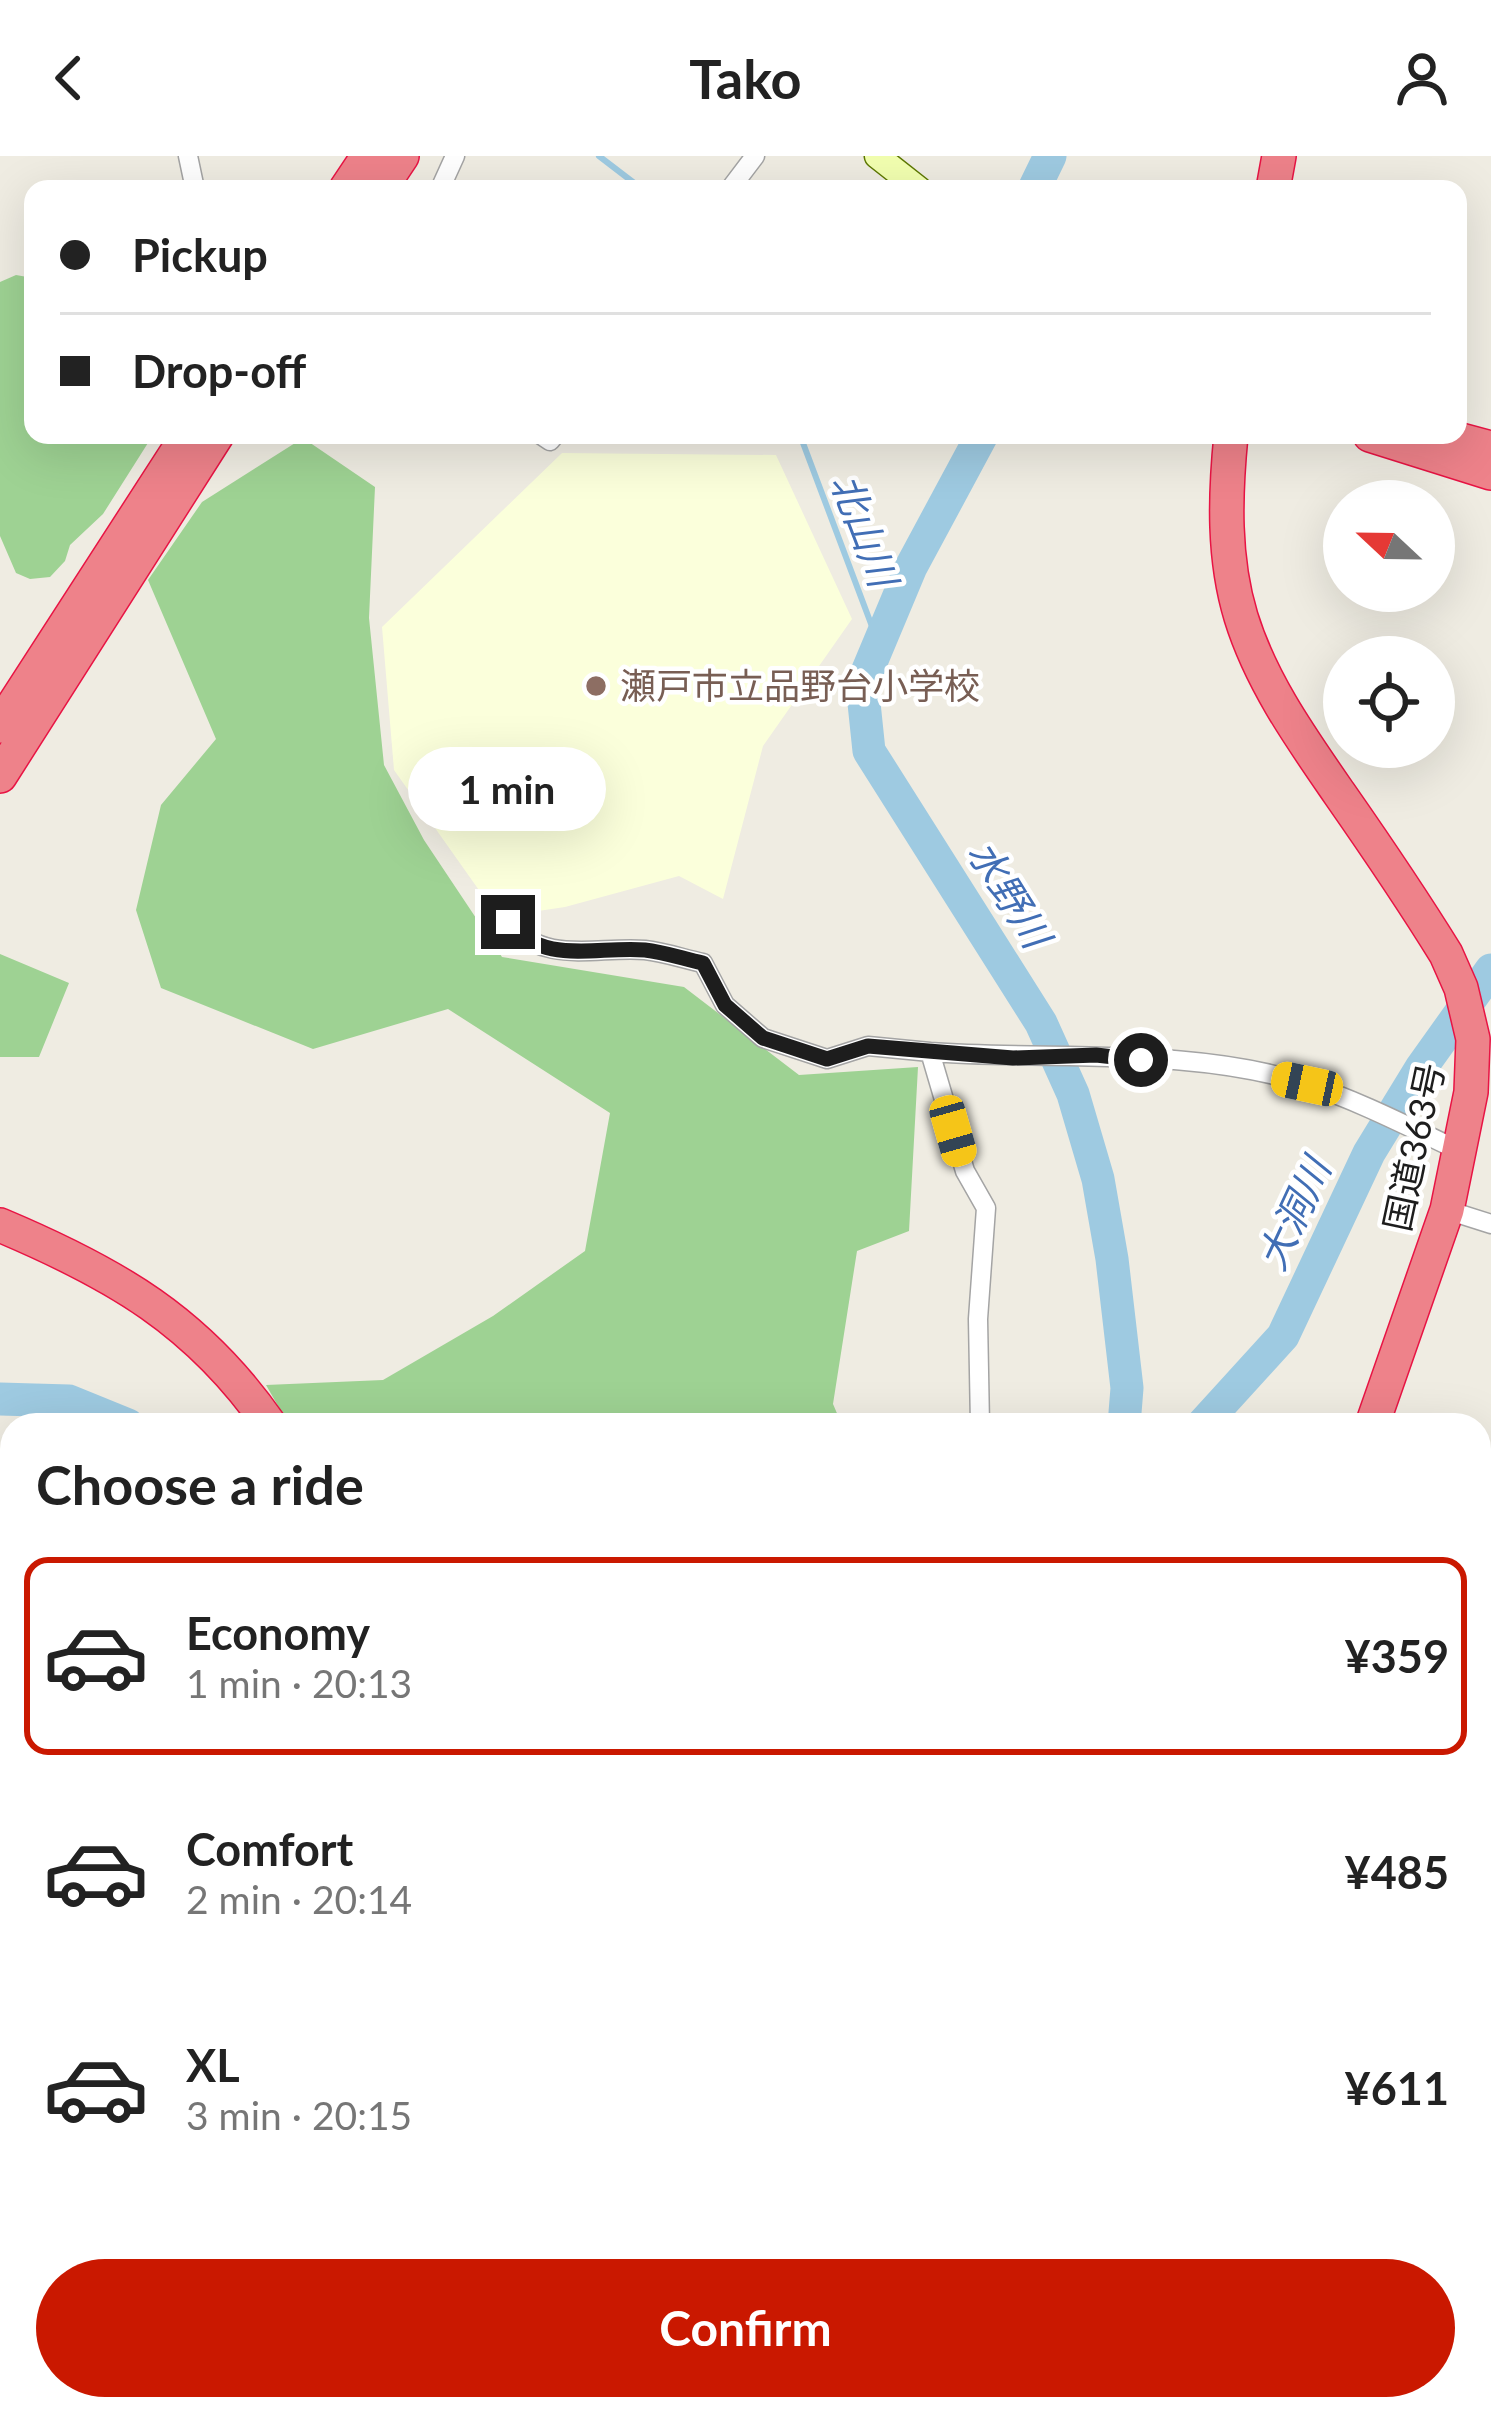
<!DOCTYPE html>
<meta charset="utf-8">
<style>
body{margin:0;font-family:Lato,"Noto Sans JP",sans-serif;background:#f6f6f6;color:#222;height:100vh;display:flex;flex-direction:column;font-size:45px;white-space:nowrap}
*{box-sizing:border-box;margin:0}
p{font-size:39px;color:#767676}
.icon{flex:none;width:66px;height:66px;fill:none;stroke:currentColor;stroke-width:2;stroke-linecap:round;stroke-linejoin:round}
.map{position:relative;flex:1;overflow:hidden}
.sheet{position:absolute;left:0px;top:1257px;width:1491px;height:1008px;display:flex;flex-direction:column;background:#fff;border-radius:36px 36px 0 0;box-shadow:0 12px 48px #0002}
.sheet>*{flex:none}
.banner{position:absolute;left:24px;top:24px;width:1443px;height:264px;border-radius:24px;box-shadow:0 12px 48px #0002;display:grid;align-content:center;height:264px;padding:0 36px;background:#fff}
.needle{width:78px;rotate:292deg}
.fabs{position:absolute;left:1323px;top:324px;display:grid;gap:24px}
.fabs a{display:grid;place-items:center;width:132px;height:132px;border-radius:50%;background:#fff;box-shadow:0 12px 48px #0002;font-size:60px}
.end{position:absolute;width:54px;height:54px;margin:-27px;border:15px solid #1d1d1d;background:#fff;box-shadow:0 0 0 6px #fff}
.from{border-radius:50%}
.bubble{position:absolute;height:84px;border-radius:42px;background:#fff;box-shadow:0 12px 48px #0002;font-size:39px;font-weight:700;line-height:84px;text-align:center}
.car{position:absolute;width:36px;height:72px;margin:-36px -18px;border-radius:15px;box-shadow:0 0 9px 3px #0007;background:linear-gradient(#f5c518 24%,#345 0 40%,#f5c518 0 76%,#345 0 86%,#f5c518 0)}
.banner b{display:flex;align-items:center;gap:42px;height:114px;font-size:45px}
.banner b+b{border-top:3px solid #e0e0e0}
.banner i{width:30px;height:30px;background:#222}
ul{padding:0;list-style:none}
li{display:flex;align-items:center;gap:36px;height:198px;margin:0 24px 18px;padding:0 12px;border:6px solid transparent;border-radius:24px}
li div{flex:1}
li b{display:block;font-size:45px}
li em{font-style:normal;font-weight:700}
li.current{border-color:#ca1800}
li>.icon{width:108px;height:108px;stroke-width:1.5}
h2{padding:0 36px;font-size:54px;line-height:144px}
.action{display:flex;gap:24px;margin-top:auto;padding:24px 36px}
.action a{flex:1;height:138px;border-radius:72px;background:#ca1800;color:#fff;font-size:48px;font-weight:700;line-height:138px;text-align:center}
header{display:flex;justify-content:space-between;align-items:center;height:156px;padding:0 36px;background:#fff;font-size:54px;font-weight:700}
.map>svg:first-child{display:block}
.education{fill:#fbffdb}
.forest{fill:#9ed293}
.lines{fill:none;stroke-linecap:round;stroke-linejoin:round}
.stream{stroke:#9ecae1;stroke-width:6}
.river{stroke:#9ecae1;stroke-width:33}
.lane-casing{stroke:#a4a4a4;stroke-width:12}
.street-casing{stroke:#a4a4a4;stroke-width:21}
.secondary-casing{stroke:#5d7800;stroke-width:27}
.highway-casing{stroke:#e81444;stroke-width:36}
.lane{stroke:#fff;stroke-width:9}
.street{stroke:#fff;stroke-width:18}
.secondary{stroke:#f2ffb0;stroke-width:24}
.highway{stroke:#ee828a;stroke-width:33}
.route{stroke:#1d1d1d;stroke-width:15}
.education-dot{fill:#8d6e63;stroke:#fff;stroke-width:4.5}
.labels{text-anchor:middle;stroke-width:9;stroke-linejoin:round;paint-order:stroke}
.education-label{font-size:36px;fill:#785e54;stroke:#fff;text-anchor:start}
.street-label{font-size:36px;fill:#1d1d1d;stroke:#fff}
.water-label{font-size:39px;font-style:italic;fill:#416eb5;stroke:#fff}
</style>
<header><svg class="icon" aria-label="back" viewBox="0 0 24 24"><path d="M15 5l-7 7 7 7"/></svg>Tako<svg class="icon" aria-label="person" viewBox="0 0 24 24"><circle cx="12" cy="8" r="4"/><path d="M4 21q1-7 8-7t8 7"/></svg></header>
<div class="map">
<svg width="1491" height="2265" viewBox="0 0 1491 2265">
<rect width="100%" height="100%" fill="#efece2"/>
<path class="education" d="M562,297L776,299L852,463L763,590L723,743L679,720L565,751L498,761L394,614L382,471Z
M0,1330H12V1791L0,1788Z"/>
<path class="forest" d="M16,119L33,122V279H153L103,358L70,389L65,405L50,421L30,423L16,417L0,380V126Z
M303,282L375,331L369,462L384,609L424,684L502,801L684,831L799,919L918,911L909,1075L857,1095L833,1248L842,1269H289L266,1229L383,1224L493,1160L585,1095L610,957L448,853L313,893L161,832L136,754L161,649L216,583L148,424L202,346Z
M0,798L69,827L39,901H0Z
M0,1793L12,1796V1887L0,1885Z
M0,1934L12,1936V2253H685L683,2265H0Z"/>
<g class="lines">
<path class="stream" d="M599,0L642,33
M800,279L879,489"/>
<path class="river" d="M1034,33L1050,0
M982,279L911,411L862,528L869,595L1041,867L1073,938L1098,1023L1112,1103L1127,1232L1124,1269
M0,1243L69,1245L128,1269
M1202,1269L1283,1180L1369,997L1421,912L1491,814
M1193,2265L1195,2253"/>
<defs>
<path id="lane" d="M0,1353H12"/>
<path id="street" d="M188,0L195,33
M440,33L455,0
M730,33L755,0
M541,279L550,285L555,279
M508,766C544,810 596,790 645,794C664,796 684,803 703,807L725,849L763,882L827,903L868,890L930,896
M1447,1054L1491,1068
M980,1269L978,1163L986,1052L965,1015L930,896C1052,905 1189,890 1307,928C1359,945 1411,972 1460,995
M1479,1718L1491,1724
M0,1909L12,1912
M891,2253L892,2265
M1163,2265L1164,2253
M1221,2265L1223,2253"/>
<path id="secondary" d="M877,0L919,33"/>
<path id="highway" d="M346,33L368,0
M380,33L402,0
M1273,33L1279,0
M1231,279C1225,340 1223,402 1241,461C1261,526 1301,582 1339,637C1376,690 1412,743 1446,798L1461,832L1473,883L1471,936L1447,1054L1372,1269
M1370,279L1491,317
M1442,279L1491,292
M0,570L188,279
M0,620L217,279
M0,1069C114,1117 198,1165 270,1269
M819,2253L825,2265
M1354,2265L1355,2253"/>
</defs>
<use href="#lane" class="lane-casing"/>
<use href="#street" class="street-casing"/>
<use href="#secondary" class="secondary-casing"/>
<use href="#highway" class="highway-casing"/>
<use href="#lane" class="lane"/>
<use href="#street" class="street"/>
<use href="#secondary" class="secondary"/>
<use href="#highway" class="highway"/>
</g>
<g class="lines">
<path class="route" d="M508,766C544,810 595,790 645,794C664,796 684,803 703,807L725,849L763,882L827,903L868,890L1013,902L1096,899L1141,904"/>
</g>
<circle class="education-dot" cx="596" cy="530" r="12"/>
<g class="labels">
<g class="education-label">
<text x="620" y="543">瀬戸市立品野台小学校</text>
</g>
<g class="street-label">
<text transform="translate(1414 991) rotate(-78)" y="13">国道363号</text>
</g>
<g class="water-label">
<text transform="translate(864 374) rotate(69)" y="14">北山川</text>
<text transform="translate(1009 738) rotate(58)" y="14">水野川</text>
<text transform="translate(1294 1058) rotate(-65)" y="14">大洞川</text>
</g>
</g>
</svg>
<div class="fabs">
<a><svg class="needle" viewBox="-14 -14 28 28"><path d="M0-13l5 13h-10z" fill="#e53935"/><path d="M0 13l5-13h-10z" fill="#767676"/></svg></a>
<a><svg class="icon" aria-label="locate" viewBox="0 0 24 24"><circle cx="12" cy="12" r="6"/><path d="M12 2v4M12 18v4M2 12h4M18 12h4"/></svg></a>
</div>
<i class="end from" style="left:1141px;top:904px"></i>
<i class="end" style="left:508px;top:766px"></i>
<div class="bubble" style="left:408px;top:591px;width:198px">1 min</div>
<i class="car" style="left:1307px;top:928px;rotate:282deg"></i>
<i class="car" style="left:953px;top:975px;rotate:164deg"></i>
<div class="banner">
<b><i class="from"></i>Pickup</b>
<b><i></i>Drop-off</b>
</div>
<section class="sheet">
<h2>Choose a ride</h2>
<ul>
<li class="current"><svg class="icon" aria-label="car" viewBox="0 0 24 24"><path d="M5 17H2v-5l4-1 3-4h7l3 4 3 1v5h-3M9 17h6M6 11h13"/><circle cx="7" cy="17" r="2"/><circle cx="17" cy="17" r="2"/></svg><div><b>Economy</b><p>1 min · 20:13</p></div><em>¥359</em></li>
<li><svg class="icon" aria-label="car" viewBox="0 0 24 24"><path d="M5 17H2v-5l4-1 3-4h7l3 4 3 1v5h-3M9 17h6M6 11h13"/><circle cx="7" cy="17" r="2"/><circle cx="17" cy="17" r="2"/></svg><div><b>Comfort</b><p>2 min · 20:14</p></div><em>¥485</em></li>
<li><svg class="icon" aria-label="car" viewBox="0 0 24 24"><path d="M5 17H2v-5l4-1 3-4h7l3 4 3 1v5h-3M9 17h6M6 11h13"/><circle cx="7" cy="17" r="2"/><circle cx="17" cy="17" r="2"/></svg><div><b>XL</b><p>3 min · 20:15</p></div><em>¥611</em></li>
</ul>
<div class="action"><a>Confirm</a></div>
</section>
</div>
